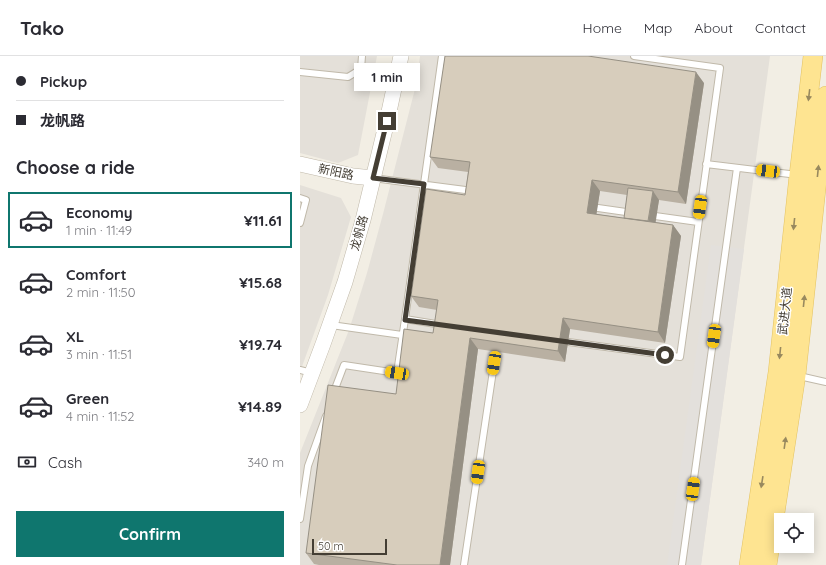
<!DOCTYPE html>
<meta charset="utf-8">
<style>
body{margin:0;font-family:Quicksand,"Noto Sans SC",sans-serif;background:#f7f7f7;color:#2b2b33;height:100vh;display:flex;flex-direction:column;font-size:15px;white-space:nowrap}
*{box-sizing:border-box;margin:0}
p{font-size:13px;color:#7c7c81}
.icon{flex:none;width:22px;height:22px;fill:none;stroke:currentColor;stroke-width:2;stroke-linecap:round;stroke-linejoin:round}
.map{position:relative;flex:1;overflow:hidden}
.sheet{display:flex;flex-direction:column;background:#fff;width:300px}
.sheet>*{flex:none}
.banner{display:grid;align-content:center;height:88px;padding:0 16px;background:#fff}
.buttons{position:absolute;left:474px;top:457px;display:grid;gap:8px}
.buttons a{display:grid;place-items:center;width:40px;height:40px;border-radius:0px;background:#fff;box-shadow:0 2px 10px #0003;font-size:20px}
.scale{position:absolute;left:12px;bottom:10px;width:75px;box-sizing:border-box;padding-left:4px;border:2px solid #443e34;border-top:0;font-size:11px;line-height:14px;white-space:nowrap;color:#443e34;-webkit-text-stroke:3px #fff;paint-order:stroke}
.end{position:absolute;width:18px;height:18px;margin:-9px;border:5px solid #443e34;background:#fff;box-shadow:0 0 0 2px #fff}
.from{border-radius:50%}
.bubble{position:absolute;height:28px;border-radius:0px;background:#fff;box-shadow:0 2px 10px #0003;font-size:13px;font-weight:700;line-height:28px;text-align:center}
.car{position:absolute;width:12px;height:24px;margin:-12px -6px;border-radius:5px;box-shadow:0 0 3px 1px #0007;background:linear-gradient(#f5c518 24%,#345 0 40%,#f5c518 0 76%,#345 0 86%,#f5c518 0)}
.banner b{display:flex;align-items:center;gap:14px;height:38px;font-size:15px}
.banner b+b{border-top:1px solid #e1e1e2}
.banner i{width:10px;height:10px;background:#2b2b33}
ul{padding:0;list-style:none}
li{display:flex;align-items:center;gap:12px;height:56px;margin:0 8px 6px;padding:0 8px;border:2px solid transparent;border-radius:0px}
li div{flex:1}
li b{display:block;font-size:15px}
li em{font-style:normal;font-weight:700}
li.on{border-color:#0f766e}
li>.icon{width:36px;height:36px;stroke-width:1.5}
h2{padding:0 16px;font-size:18px;line-height:48px}
.pay{display:flex;align-items:center;gap:10px;height:44px;padding:0 16px;font-size:15px}
.pay p{margin-inline-start:auto}
.primary-button{display:flex;gap:8px;margin-top:auto;padding:8px 16px}
.primary-button a{flex:1;height:46px;border-radius:0px;background:#0f766e;color:#fff;font-size:16px;font-weight:700;line-height:46px;text-align:center}
header{display:flex;align-items:center;gap:24px;box-sizing:border-box;height:56px;padding:0 20px;background:#fff;border-bottom:1px solid #e1e1e2}
header strong{font-size:19px}
nav{display:flex;gap:22px;margin-inline-start:auto;font-size:14px}
main{display:flex;flex:1;min-height:0}
.map>svg:first-child{display:block}
.industrial{fill:#e4e0d9}
.parking{fill:#e3e0dc}
.lines{fill:none;stroke-linecap:round;stroke-linejoin:round}
.service-casing{stroke:#c0b9aa;stroke-width:8}
.tertiary-casing{stroke:#c0b9aa;stroke-width:16}
.primary-casing{stroke:#e3c261;stroke-width:20}
.service{stroke:#fff;stroke-width:6}
.tertiary{stroke:#fff;stroke-width:15}
.primary{stroke:#fee491;stroke-width:19}
.wall{fill:#b9b0a2;fill-rule:evenodd}
.shaded-wall{fill:#969084}
.building{fill:#d7cdbc;stroke:#969084}
.oneway{fill:#98895e}
.route{stroke:#443e34;stroke-width:5}
.labels{text-anchor:middle;stroke-width:3;stroke-linejoin:round;paint-order:stroke}
.street-label{font-size:12px;fill:#443e34;stroke:#fff}
</style>
<header>
<strong>Tako</strong>
<nav><a>Home</a><a>Map</a><a>About</a><a>Contact</a></nav>
</header>
<main>
<section class="sheet">
<div class="banner">
<b><i class="from"></i>Pickup</b>
<b><i></i>龙帆路</b>
</div>
<h2>Choose a ride</h2>
<ul>
<li class="on"><svg class="icon" aria-label="car" viewBox="0 0 24 24"><path d="M5 17H2v-5l4-1 3-4h7l3 4 3 1v5h-3M9 17h6M6 11h13"/><circle cx="7" cy="17" r="2"/><circle cx="17" cy="17" r="2"/></svg><div><b>Economy</b><p>1 min · 11:49</p></div><em>¥11.61</em></li>
<li><svg class="icon" aria-label="car" viewBox="0 0 24 24"><path d="M5 17H2v-5l4-1 3-4h7l3 4 3 1v5h-3M9 17h6M6 11h13"/><circle cx="7" cy="17" r="2"/><circle cx="17" cy="17" r="2"/></svg><div><b>Comfort</b><p>2 min · 11:50</p></div><em>¥15.68</em></li>
<li><svg class="icon" aria-label="car" viewBox="0 0 24 24"><path d="M5 17H2v-5l4-1 3-4h7l3 4 3 1v5h-3M9 17h6M6 11h13"/><circle cx="7" cy="17" r="2"/><circle cx="17" cy="17" r="2"/></svg><div><b>XL</b><p>3 min · 11:51</p></div><em>¥19.74</em></li>
<li><svg class="icon" aria-label="car" viewBox="0 0 24 24"><path d="M5 17H2v-5l4-1 3-4h7l3 4 3 1v5h-3M9 17h6M6 11h13"/><circle cx="7" cy="17" r="2"/><circle cx="17" cy="17" r="2"/></svg><div><b>Green</b><p>4 min · 11:52</p></div><em>¥14.89</em></li>
</ul>
<div class="pay"><svg class="icon" aria-label="cash" viewBox="0 0 24 24"><path d="M3 7h18v10H3z"/><circle cx="12" cy="12" r="2"/></svg>Cash<p>340 m</p></div>
<div class="primary-button"><a>Confirm</a></div>
</section>
<div class="map">
<svg width="526" height="509" viewBox="0 0 526 509">
<rect width="100%" height="100%" fill="#f2eee4"/>
<path class="industrial" d="M0,0H77L58,99L38,107L0,97Z
M120,0H470L401,509H0V397L49,274L67,217L83,158L117,25Z
M0,129L41,142L51,161L28,239L0,316Z"/>
<path class="parking" d="M411,189L444,193L401,509H367Z"/>
<g class="lines">
<defs>
<path id="service" d="M0,16L48,21L61,13L62,0
M406,108L498,119
M73,122L173,135
M0,142L6,144L0,167
M291,151L333,157
M348,159L398,166
M31,269L102,279
M142,269L105,263L142,0
M261,285L380,301L420,12L334,0
M0,314L12,317
M499,320L526,326
M33,338L44,309L97,317L105,263
M0,463L8,410L26,360
M164,509L197,288
M382,509L437,112"/>
<path id="tertiary" d="M0,108L53,120L73,122
M0,349L23,288L45,226L63,164L87,65L101,0"/>
<path id="primary" d="M449,509L478,316L499,119L513,0
M467,509L496,319L526,40"/>
</defs>
<use href="#service" class="service-casing"/>
<use href="#tertiary" class="tertiary-casing"/>
<use href="#primary" class="primary-casing"/>
<use href="#service" class="service"/>
<use href="#tertiary" class="tertiary"/>
<use href="#primary" class="primary"/>
</g>
<path class="wall" d="M404,27L386,148L359,144L355,166L373,169L381,180L365,287L270,273L265,306L178,293L150,509H19L14,508L6,497L96,338L133,277L137,254L119,251L111,240L165,139L168,116L138,112L130,101ZM300,135L327,139L324,162L296,158Z"/>
<path class="shaded-wall" d="M396,16L404,27L386,148L378,136Z
M292,124L300,135L295,168L287,157Z
M353,135L359,144L354,177L348,168Z
M373,169L381,180L365,287L358,276Z
M263,262L270,273L265,306L258,295Z
M170,282L178,293L150,509H140Z"/>
<path class="building" d="M145,0H288L396,16L378,136L292,124L287,157L373,169L358,276L263,262L258,295L170,282L140,509H97L6,497L28,329L96,338L104,273L133,277L138,244L111,240L126,133L165,139L170,106L130,101Z
M328,132L353,135L348,165L324,162Z"/>
<defs><path id="oneway-solid" d="M-6-.8H1V-3.2L6.5 0L1 3.2V.8H-6Z"/></defs>
<g class="oneway">
<use href="#oneway-solid" transform="translate(509 39) rotate(97)"/>
<use href="#oneway-solid" transform="translate(518 115) rotate(-84)"/>
<use href="#oneway-solid" transform="translate(494 168) rotate(96)"/>
<use href="#oneway-solid" transform="translate(504 245) rotate(-84)"/>
<use href="#oneway-solid" transform="translate(480 297) rotate(96)"/>
<use href="#oneway-solid" transform="translate(485 387) rotate(-82)"/>
<use href="#oneway-solid" transform="translate(462 426) rotate(99)"/>
</g>
<g class="lines">
<path class="route" d="M87,65L73,122L124,128L105,264L365,299"/>
</g>
<g class="labels">
<g class="street-label">
<text transform="translate(36 116) rotate(12)" y="4">新阳路</text>
<text transform="translate(59 177) rotate(-74)" y="4">龙帆路</text>
<text transform="translate(485 255) rotate(-84)" y="4">武进大道</text>
</g>
</g>
</svg>
<div class="buttons">
<a><svg class="icon" aria-label="locate" viewBox="0 0 24 24"><circle cx="12" cy="12" r="6"/><path d="M12 2v4M12 18v4M2 12h4M18 12h4"/></svg></a>
</div>
<div class="scale">50 m</div>
<i class="end from" style="left:365px;top:299px"></i>
<i class="end" style="left:87px;top:65px"></i>
<div class="bubble" style="left:54px;top:7px;width:66px">1 min</div>
<i class="car" style="left:468px;top:115px;rotate:277deg"></i>
<i class="car" style="left:400px;top:151px;rotate:188deg"></i>
<i class="car" style="left:414px;top:280px;rotate:188deg"></i>
<i class="car" style="left:194px;top:307px;rotate:189deg"></i>
<i class="car" style="left:97px;top:317px;rotate:279deg"></i>
<i class="car" style="left:178px;top:416px;rotate:188deg"></i>
<i class="car" style="left:393px;top:433px;rotate:8deg"></i>
</div>
</main>
